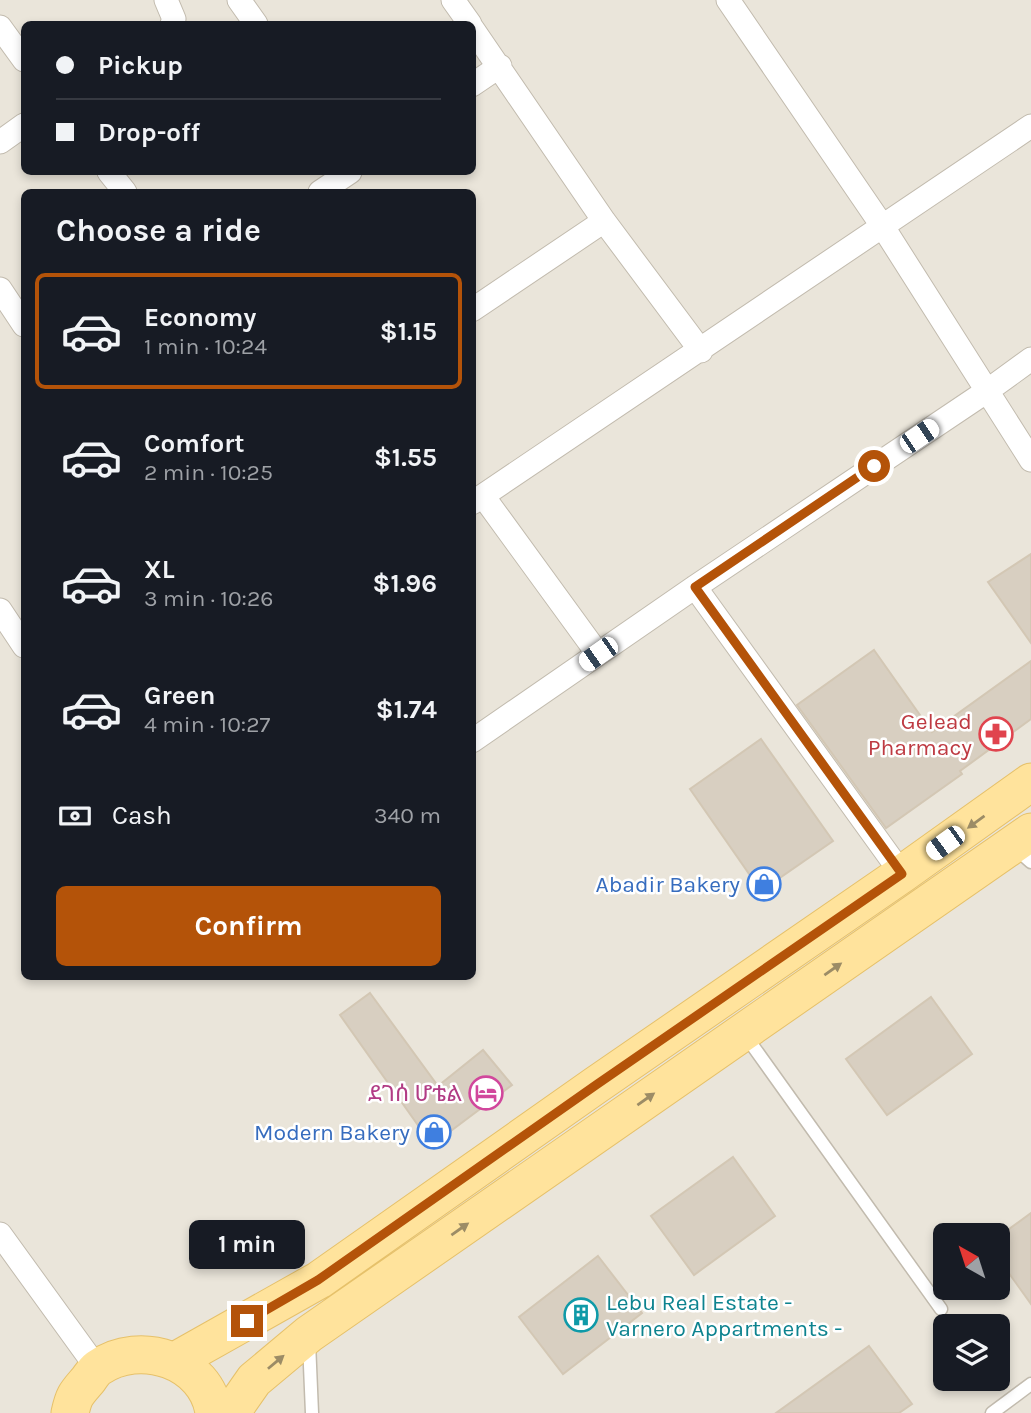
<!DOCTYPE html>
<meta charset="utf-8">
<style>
body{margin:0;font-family:Karla,"Noto Sans Ethiopic",sans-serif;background:#242831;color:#f1f3f6;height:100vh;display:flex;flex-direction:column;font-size:26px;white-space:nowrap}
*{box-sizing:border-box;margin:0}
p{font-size:23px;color:#9ea1a6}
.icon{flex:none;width:38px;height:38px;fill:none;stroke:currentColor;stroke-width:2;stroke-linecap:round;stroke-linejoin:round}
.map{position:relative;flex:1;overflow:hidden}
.panel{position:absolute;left:21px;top:189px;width:455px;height:791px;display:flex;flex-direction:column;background:#171b24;border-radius:10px;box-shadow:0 4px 10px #0003}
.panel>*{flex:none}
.guide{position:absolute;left:21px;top:21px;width:455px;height:154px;border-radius:10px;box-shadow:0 4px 10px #0003;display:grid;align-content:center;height:154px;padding:0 35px;background:#171b24}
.needle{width:46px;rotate:321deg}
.buttons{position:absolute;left:933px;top:1223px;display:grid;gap:14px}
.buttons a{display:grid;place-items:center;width:77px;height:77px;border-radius:10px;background:#171b24;box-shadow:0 4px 10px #0003;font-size:35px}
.end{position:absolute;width:32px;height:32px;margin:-16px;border:9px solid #b45309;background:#fff;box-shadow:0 0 0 4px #fff}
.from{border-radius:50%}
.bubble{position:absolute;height:49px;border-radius:10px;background:#171b24;box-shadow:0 4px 10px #0003;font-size:23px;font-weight:700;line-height:49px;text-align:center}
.car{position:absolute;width:21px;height:42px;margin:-21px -10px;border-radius:9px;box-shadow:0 0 5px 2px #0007;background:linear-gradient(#fff 24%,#345 0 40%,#fff 0 76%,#345 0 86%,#fff 0)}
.guide b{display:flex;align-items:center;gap:24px;height:66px;font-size:26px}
.guide b+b{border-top:2px solid #363941}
.guide i{width:18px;height:18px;background:#f1f3f6}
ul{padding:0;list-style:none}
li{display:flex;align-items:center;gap:21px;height:116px;margin:0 14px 10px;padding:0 21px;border:4px solid transparent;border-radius:10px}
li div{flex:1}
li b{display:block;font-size:26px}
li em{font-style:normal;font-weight:700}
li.selected{border-color:#b45309}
li>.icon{width:63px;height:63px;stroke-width:1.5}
h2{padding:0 35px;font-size:32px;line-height:84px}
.pay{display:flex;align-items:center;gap:18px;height:77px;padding:0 35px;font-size:26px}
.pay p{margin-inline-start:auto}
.button{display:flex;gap:14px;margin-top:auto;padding:14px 35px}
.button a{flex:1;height:80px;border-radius:10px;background:#b45309;color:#fff;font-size:28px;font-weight:700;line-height:80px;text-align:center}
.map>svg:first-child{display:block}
.residential{fill:#eae5da;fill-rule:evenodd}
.building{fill:#d8cfc1;stroke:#d3c7b4;stroke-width:2}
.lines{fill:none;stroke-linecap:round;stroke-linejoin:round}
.lane-casing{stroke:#c2bbae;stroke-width:15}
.street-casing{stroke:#c2bbae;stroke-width:25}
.primary-casing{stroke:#e6c16a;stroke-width:39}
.lane{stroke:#fff;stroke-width:12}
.street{stroke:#fff;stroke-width:23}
.primary{stroke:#ffe39c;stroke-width:37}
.oneway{fill:#9c8c66}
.route{stroke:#b45309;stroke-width:9}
.labels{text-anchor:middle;stroke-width:5;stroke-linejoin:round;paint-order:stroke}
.health-label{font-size:23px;fill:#be3a42;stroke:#fff;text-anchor:end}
.shop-label{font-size:23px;fill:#366cbe;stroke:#fff;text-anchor:end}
.hotel-label{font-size:23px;fill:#b23c85;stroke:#fff;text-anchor:end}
.culture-label{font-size:23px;fill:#0d838f;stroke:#fff;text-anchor:start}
</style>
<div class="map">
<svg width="1031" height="1413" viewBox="0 0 1031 1413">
<rect width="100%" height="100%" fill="#f6f3ec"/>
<path class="residential" d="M0,0H1031V1413H0ZM24,24H472V172H24ZM24,192H472V976H24ZM945,1236H998V1288H945ZM945,1326H998V1379H945Z"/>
<path class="building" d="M1031,554V643L988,582Z
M874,650L932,732L1031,661V719L960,771L962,774L886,828L797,705Z
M761,739L833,841L761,891L690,789Z
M370,993L438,1086L483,1050L512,1085L432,1145L340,1015Z
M931,997L972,1054L887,1115L846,1059Z
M733,1157L775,1216L694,1275L651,1216Z
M1031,1213V1304L998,1258V1237Z
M598,1256L642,1313L563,1374L519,1317Z
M869,1346L912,1404L899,1413H776Z"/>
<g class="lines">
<defs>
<path id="lane" d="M1015,848L1031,862
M745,1035L941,1309
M309,1342L312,1413
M992,1413L1031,1384"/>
<path id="street" d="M166,0L174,19L172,24
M239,0L256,24
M453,0L470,24
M728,0L883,227L1031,460
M0,27L24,60
M472,28L604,221L701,351
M472,85L500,66
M0,142L24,125
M109,172L125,192
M320,192L350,172
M0,289L24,325
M472,310L604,221
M483,496L598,654
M472,503L1031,126
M695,587L902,874
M0,610L24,646
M472,741L695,587L987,391L1031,359
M0,1234L97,1368"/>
<path id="primary" d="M175,1361L319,1280L596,1085L902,874L1031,782
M70,1413C74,1395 76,1394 88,1380C91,1376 94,1371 98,1368C140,1338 207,1361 214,1413
M231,1413L254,1380L309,1334L1031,832"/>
</defs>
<use href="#lane" class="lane-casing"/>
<use href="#street" class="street-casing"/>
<use href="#primary" class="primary-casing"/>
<use href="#lane" class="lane"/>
<use href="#street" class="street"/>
<use href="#primary" class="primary"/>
</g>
<defs><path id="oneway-solid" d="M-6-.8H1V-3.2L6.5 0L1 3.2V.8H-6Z" transform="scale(1.75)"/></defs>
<g class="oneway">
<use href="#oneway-solid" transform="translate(976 822) rotate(144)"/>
<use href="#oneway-solid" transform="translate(833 969) rotate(-35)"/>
<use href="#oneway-solid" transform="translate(646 1099) rotate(-35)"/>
<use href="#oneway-solid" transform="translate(460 1229) rotate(-35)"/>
<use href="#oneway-solid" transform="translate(276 1362) rotate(-40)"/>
</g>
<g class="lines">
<path class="route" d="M247,1321L318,1280L596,1085L902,874L695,587L874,466"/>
</g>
<defs>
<symbol id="pharmacy-ring" viewBox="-11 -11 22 22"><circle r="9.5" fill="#fff" stroke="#e0444e" stroke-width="1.5"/><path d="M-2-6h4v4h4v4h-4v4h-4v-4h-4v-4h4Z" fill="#e0444e"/></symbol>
<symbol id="shop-ring" viewBox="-11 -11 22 22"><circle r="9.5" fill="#fff" stroke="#3f7fe0" stroke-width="1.5"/><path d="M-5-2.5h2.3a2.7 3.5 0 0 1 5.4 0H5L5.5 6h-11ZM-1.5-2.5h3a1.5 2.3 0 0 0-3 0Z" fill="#3f7fe0"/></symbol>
<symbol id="hotel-ring" viewBox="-11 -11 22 22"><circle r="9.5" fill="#fff" stroke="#d1479c" stroke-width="1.5"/><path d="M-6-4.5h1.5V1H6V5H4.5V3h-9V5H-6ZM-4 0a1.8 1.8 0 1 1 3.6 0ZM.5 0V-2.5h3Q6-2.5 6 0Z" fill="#d1479c"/></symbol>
<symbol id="building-ring" viewBox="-11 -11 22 22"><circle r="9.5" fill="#fff" stroke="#0f9aa8" stroke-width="1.5"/><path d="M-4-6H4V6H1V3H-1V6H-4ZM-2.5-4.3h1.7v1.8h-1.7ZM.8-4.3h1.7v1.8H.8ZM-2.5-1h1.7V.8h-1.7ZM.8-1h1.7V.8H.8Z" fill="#0f9aa8"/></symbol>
</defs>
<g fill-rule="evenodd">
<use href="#pharmacy-ring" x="977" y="715" width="38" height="38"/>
<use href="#shop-ring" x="745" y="865" width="38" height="38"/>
<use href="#hotel-ring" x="467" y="1074" width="38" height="38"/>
<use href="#shop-ring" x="415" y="1113" width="38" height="38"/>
<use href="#building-ring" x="562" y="1296" width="38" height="38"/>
</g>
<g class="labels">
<g class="health-label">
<text x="972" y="729">Gelead<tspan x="972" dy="26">Pharmacy</tspan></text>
</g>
<g class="shop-label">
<text x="740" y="892">Abadir Bakery</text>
<text x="410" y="1140">Modern Bakery</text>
</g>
<g class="hotel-label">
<text x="462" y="1101">ደገሰ ሆቴል</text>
</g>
<g class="culture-label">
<text x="606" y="1310">Lebu Real Estate -<tspan x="606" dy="26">Varnero Appartments -</tspan></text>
</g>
</g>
</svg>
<div class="buttons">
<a><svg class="needle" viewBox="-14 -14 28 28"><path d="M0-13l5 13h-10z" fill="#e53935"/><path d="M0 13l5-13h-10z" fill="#9ea1a6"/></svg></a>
<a><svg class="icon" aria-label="layers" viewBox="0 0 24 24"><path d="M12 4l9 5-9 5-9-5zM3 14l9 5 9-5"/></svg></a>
</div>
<i class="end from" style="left:874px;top:466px"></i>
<i class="end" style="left:247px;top:1321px"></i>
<div class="bubble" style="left:189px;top:1220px;width:116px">1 min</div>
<i class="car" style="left:919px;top:436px;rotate:56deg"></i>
<i class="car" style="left:598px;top:654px;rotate:235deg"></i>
<i class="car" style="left:945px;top:843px;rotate:234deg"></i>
<div class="guide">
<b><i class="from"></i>Pickup</b>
<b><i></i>Drop-off</b>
</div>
<section class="panel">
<h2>Choose a ride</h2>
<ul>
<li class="selected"><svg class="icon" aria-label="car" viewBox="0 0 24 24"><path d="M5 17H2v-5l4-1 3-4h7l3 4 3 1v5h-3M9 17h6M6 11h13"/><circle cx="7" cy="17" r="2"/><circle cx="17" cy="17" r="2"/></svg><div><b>Economy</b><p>1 min · 10:24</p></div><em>$1.15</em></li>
<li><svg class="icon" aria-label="car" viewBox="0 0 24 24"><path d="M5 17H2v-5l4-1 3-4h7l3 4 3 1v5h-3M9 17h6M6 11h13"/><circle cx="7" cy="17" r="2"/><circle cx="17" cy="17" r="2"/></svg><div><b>Comfort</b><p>2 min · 10:25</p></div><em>$1.55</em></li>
<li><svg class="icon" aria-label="car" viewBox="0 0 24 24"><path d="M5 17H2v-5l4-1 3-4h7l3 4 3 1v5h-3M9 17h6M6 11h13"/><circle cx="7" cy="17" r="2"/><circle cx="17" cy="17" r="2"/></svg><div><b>XL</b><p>3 min · 10:26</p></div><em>$1.96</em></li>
<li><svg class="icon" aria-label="car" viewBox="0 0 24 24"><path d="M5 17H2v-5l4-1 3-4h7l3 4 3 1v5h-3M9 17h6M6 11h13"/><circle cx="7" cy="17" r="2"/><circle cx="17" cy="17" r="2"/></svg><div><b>Green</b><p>4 min · 10:27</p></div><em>$1.74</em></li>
</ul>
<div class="pay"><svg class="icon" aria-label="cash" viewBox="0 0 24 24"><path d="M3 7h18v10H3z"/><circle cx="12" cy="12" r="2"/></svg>Cash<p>340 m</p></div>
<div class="button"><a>Confirm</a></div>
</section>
</div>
